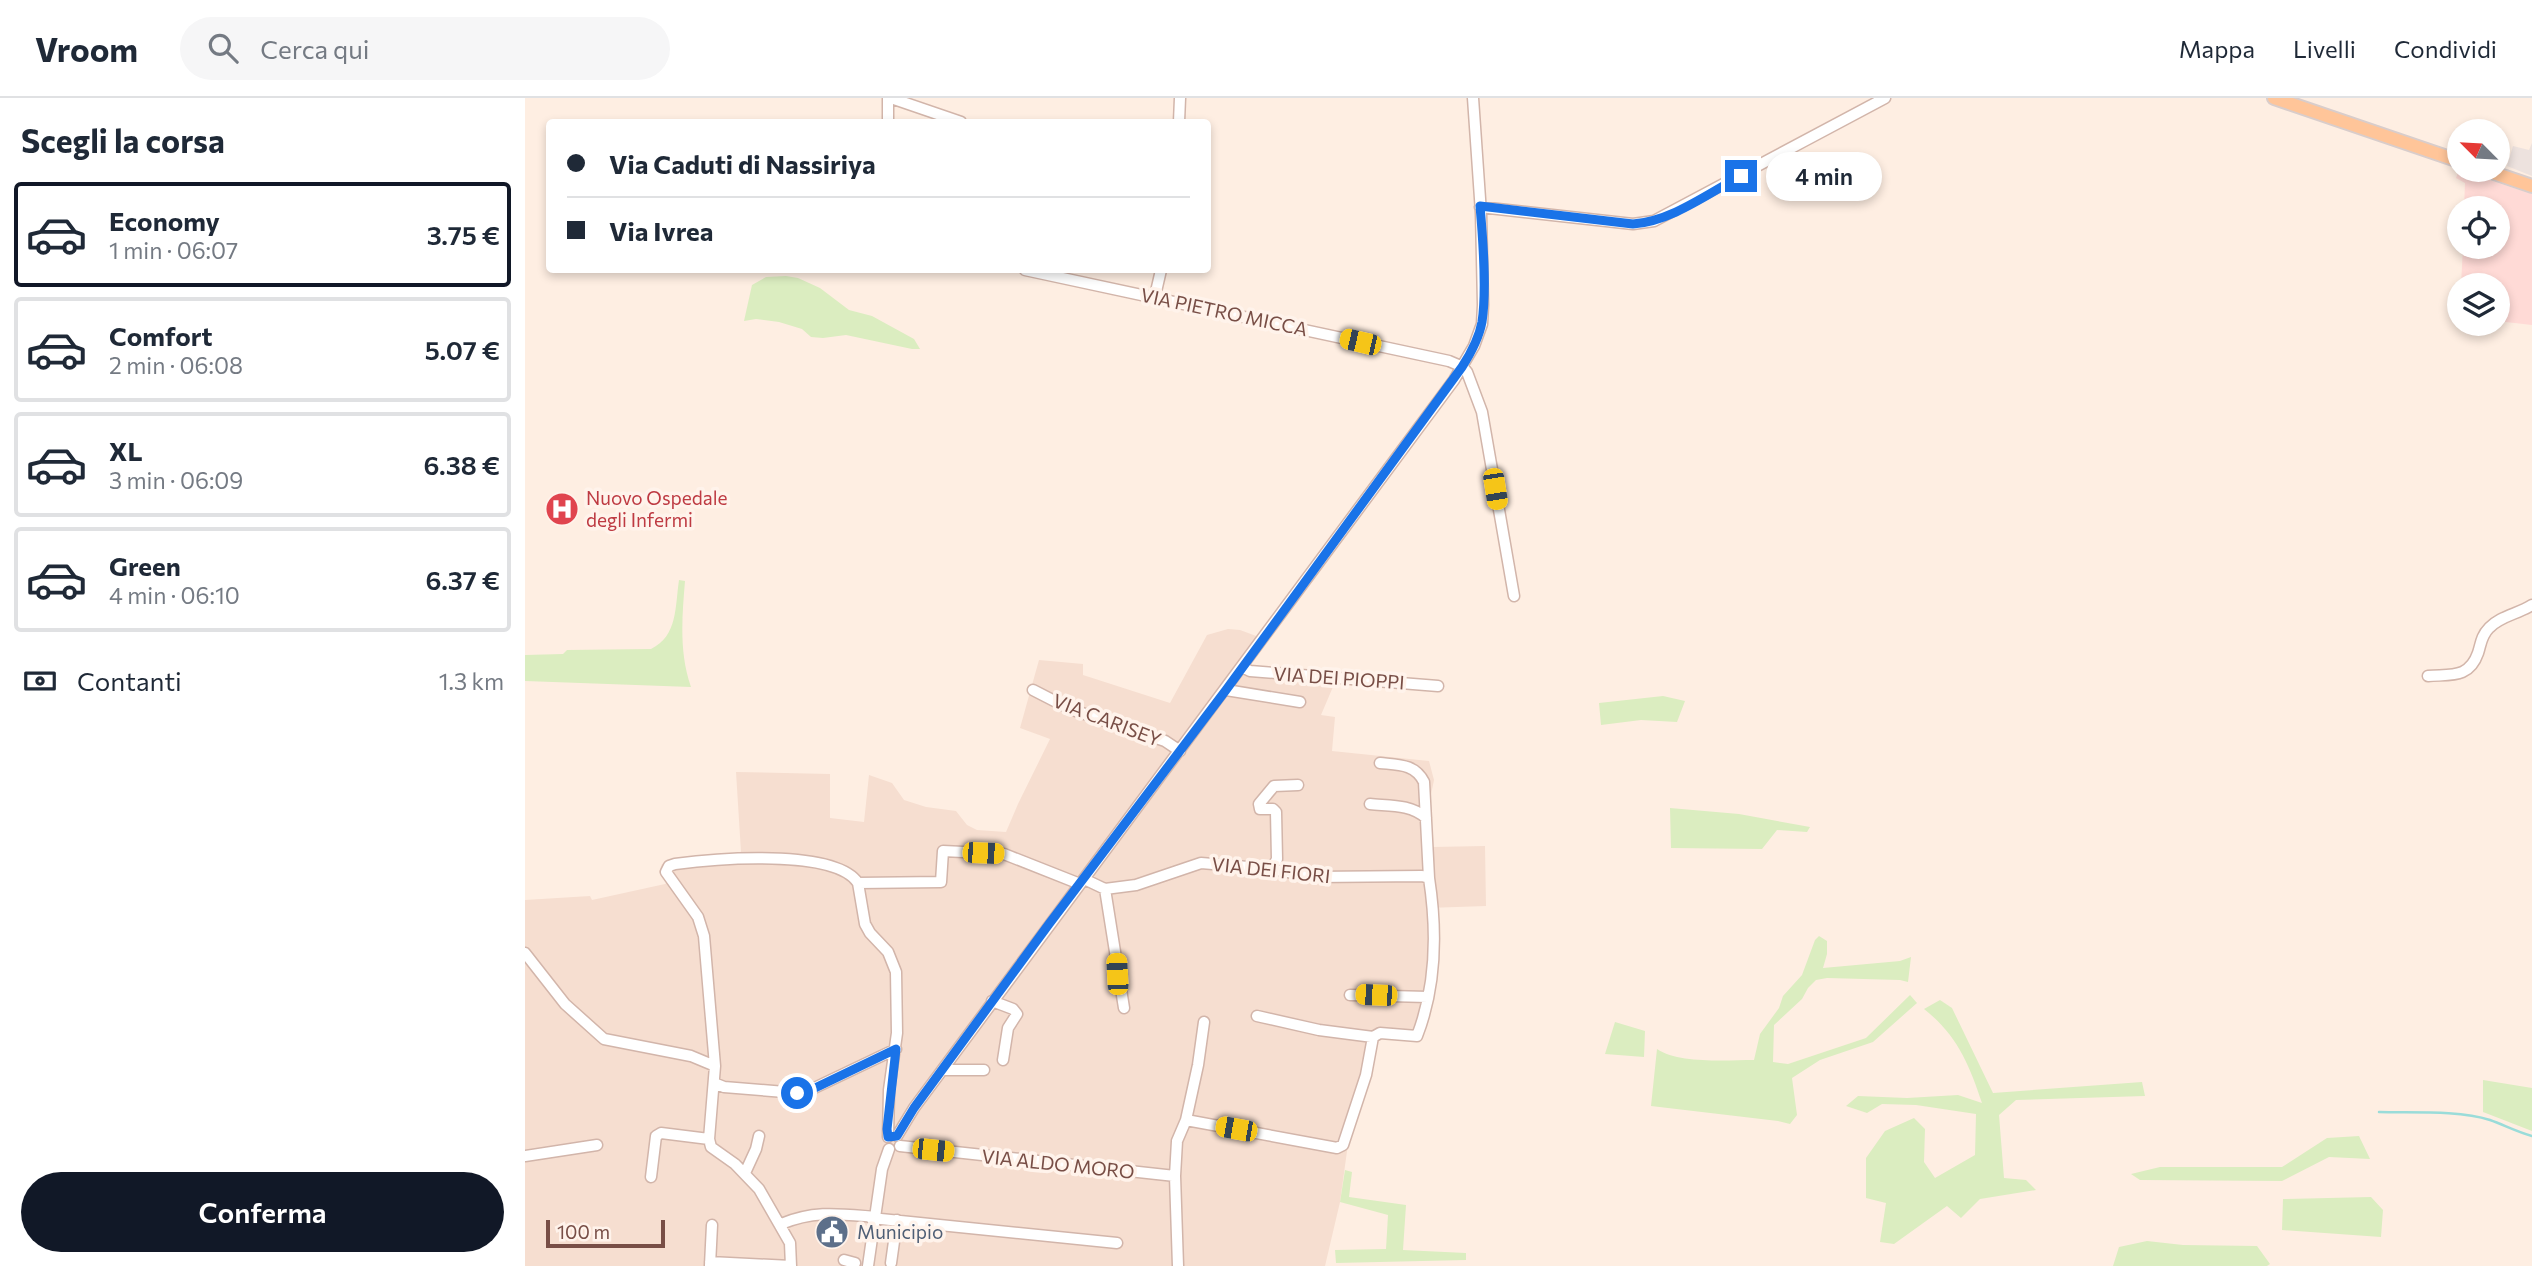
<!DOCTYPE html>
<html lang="it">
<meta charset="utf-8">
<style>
body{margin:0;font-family:Commissioner,sans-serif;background:#f6f6f7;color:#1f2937;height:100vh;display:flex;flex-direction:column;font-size:26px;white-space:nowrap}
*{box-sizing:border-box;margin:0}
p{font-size:23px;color:#747a83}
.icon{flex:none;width:38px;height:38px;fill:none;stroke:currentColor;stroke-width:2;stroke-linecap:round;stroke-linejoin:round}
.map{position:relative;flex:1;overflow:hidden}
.drawer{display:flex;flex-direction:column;background:#fff;width:525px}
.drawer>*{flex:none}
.top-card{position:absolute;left:21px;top:21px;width:665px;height:154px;border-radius:7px;box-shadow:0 4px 10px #0003;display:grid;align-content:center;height:154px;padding:0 21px;background:#fff}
.needle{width:46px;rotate:294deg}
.tools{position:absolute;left:1922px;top:21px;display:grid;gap:14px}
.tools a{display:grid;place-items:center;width:63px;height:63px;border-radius:50%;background:#fff;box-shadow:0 4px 10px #0003;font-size:35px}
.scale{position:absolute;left:21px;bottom:18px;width:119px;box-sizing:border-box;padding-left:7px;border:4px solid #784e46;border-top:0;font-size:19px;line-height:24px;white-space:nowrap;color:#784e46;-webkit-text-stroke:5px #fff3eb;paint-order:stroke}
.end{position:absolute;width:32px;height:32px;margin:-16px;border:9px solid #1a73e8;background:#fff;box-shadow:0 0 0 4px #fff}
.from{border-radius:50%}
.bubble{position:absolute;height:49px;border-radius:24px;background:#fff;box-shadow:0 4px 10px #0003;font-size:23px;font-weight:600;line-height:49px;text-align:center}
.car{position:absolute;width:21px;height:42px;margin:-21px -10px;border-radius:9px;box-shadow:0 0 5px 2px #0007;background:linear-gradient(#f5c518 24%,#345 0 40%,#f5c518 0 76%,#345 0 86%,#f5c518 0)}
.top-card b{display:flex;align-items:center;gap:24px;height:66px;font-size:26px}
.top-card b+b{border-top:2px solid #e0e1e3}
.top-card i{width:18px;height:18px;background:#1f2937}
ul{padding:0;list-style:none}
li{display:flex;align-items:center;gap:21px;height:105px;margin:0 14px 10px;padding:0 7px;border:4px solid #e0e1e3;border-radius:7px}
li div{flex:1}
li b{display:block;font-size:26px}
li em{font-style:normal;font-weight:600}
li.current{border-color:#111827}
li>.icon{width:63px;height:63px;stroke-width:1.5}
h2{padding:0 21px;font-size:32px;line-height:84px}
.pay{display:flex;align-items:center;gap:18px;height:77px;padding:0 21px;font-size:26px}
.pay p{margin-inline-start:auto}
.action{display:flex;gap:14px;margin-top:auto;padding:14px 21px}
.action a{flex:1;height:80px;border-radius:42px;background:#111827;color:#fff;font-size:28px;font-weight:600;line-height:80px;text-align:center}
header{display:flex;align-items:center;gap:42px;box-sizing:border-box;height:98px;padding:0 35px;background:#fff;border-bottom:2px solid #e0e1e3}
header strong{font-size:33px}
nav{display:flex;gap:38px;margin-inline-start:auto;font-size:24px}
.search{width:490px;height:63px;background:#f6f6f7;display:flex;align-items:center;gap:18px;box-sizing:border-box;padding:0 24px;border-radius:38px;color:#747a83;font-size:26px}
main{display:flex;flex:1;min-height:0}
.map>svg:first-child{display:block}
.residential{fill:#f6ded0}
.commercial{fill:#ffdad6}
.industrial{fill:#ede2de}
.green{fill:#dbedc0}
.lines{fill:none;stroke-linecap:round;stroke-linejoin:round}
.stream{stroke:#9adcd9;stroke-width:2.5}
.minor-casing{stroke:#d2b5aa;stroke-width:13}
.major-casing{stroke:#d9cdcb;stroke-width:16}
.minor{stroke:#fff;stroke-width:10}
.major{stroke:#ffc599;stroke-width:12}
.route{stroke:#1a73e8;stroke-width:9}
.labels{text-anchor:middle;stroke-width:7;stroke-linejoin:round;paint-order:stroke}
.street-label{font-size:19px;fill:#784e46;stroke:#fff3eb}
.health-label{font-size:19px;fill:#be3a42;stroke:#fff3eb;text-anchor:start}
.service-label{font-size:19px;fill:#4e5e75;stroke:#fff3eb;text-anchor:start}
</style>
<header>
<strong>Vroom</strong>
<div class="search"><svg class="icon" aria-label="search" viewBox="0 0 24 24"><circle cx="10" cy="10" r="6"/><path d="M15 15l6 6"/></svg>Cerca qui</div>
<nav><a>Mappa</a><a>Livelli</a><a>Condividi</a></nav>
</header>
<main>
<section class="drawer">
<h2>Scegli la corsa</h2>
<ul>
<li class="current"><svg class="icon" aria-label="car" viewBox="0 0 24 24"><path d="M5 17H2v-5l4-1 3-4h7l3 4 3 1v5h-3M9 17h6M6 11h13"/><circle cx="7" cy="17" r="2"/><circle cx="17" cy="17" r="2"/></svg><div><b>Economy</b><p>1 min · 06:07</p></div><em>3.75 €</em></li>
<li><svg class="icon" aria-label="car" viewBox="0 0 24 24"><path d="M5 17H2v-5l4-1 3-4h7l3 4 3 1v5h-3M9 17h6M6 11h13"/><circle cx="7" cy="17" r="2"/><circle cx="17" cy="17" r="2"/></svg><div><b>Comfort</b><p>2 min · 06:08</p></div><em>5.07 €</em></li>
<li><svg class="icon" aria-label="car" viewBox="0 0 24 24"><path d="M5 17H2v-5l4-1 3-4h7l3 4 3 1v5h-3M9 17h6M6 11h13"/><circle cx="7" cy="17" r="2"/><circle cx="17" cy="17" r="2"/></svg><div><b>XL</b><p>3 min · 06:09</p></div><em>6.38 €</em></li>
<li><svg class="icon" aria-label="car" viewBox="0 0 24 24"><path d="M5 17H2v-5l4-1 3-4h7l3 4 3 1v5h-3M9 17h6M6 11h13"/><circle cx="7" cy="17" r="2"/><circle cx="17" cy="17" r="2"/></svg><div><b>Green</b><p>4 min · 06:10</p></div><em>6.37 €</em></li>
</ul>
<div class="pay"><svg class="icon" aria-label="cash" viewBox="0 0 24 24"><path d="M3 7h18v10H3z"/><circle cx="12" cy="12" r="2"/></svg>Contanti<p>1.3 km</p></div>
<div class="action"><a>Conferma</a></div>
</section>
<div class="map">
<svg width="2007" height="1168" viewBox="0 0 2007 1168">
<rect width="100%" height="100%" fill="#feeee2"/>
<path class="residential" d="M703,531L715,532L742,542L725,566L728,570L813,577L796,617L810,619L807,653L904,663L909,682L904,706L907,749L960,748L961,808L902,810L903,869L900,910L890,936L886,943L863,938L856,939L850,943L823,1046L815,1104L800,1168H0V802L65,798L67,802L140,786L143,784L134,774L137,766L216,754L211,674L305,676V720L339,724L344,677L367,685L379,702L401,709L431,713L442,727L452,732L481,734L493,706L525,641L495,630L514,562L558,566V577L645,605L682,537Z"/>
<path class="commercial" d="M1934,72L2007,96V227L1972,223V187H1936L1938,149H1972V110H1939L1940,85L1931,80Z"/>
<path class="industrial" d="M2007,45V78L1982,68L1988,48L2004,52Z"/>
<path class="green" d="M261,178L273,180L295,190L324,212L347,218L389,241L395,251H387L321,237L298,240L286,239L277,231L254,224L231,221L219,223L227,187L241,179Z
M154,482L160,483C157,520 154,554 166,589L0,583V557L38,556L42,552L126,551C153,538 150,508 154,482Z
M1138,598L1160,603L1152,624L1116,622L1076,627L1074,605Z
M1145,710L1214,716L1285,729L1282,734L1252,732L1237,751L1146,750Z
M1294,838L1302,843V856L1298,870L1375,863L1386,859L1383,884L1375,882L1302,880L1291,882L1283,890L1277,901L1249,927L1248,964L1263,966L1341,940L1385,897L1392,905L1348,944L1295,962L1267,980L1272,1017L1265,1026L1253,1023L1126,1008L1132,951C1154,966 1202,962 1229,962L1235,936L1254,910L1258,898L1277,877L1290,842Z
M1415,902L1427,910L1468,995L1617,984L1620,998L1491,1002L1474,1017L1479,1080L1501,1082L1511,1092L1455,1101L1436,1120L1422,1108L1369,1146L1355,1144L1361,1105L1341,1100V1060L1360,1033L1389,1020L1400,1031L1399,1064L1410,1080L1450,1057L1451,1016L1391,1007L1357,1006L1342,1015L1321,1008L1333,998L1382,1000L1433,997L1457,1005C1444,966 1432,937 1399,911Z
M1090,924L1120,933L1119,959L1080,956Z
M1958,982L2007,990V1033L1958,1014Z
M1834,1038L1845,1061L1804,1059L1757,1083L1615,1082L1606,1076L1635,1069H1757L1802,1040Z
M820,1072L827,1074L824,1099L881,1107L878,1152L941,1155V1162L811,1165L810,1152L861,1151L863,1117L815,1104Z
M1846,1099L1858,1112L1856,1139L1757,1132L1758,1101Z
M1622,1143L1658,1147L1732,1148L1745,1166L1742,1168H1588L1594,1149Z"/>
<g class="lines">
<path class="stream" d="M1854,1014C1887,1015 1933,1012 1965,1022C1979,1027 1992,1034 2007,1038"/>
<defs>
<path id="minor" d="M366,0L436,24
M363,24V0
M654,24L655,0
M955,109L1108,126L1129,123L1360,0
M500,172L924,263L938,269L942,274L957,314L989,498
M630,198L636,172
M717,569L725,573L913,588
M1903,578C1925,576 1944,581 1953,555C1956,546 1956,538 1964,530C1975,518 1993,516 2007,507
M508,592L545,611L640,643L655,653
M701,592L775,604
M855,665C874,667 890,666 899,684L904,780
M845,706C864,708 886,706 901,720
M747,771L752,761L751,714L748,711H735L734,706L749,688L773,687
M559,781L580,791L611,787L676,765L747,771L790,779L897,778L904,780C912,832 911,889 892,938L855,935L848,939L841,977L818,1047L812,1050L661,1022
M333,785L340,826L345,835L363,854L371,874L372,935L364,992L363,1039
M333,785L416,784L418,753L479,756L555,786
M580,791L599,910
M0,855L40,906L79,941L166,958L190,968
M825,897L903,899
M467,903L488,911L492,916L483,930L478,962
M732,918L794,932L848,939
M417,972H459
M189,985L199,989L272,995L283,993L371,951
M372,1038L389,1010L929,282L949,248L957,226L958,207L956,115L948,0
M375,1048L650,1078
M0,1058L72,1047
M220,1075L231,1051L234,1038
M126,1079L131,1038L136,1035L184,1041
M346,1120L592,1145
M256,1126C290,1112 314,1116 350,1119
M319,1162L330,1165
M185,1164L266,1168
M366,1165L372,1122
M185,1167L187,1127
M266,1168L265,1145L234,1091L210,1066L186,1049L184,1041L190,968L179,838L173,819L141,774L144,768L150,766C188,761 310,750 333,785
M343,1168L357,1071L364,1051
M653,1168L650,1078L652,1043L661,1022L673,967L679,924"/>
<path id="major" d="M1749,0L1934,63
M1960,72L2007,88"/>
</defs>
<use href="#minor" class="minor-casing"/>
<use href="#major" class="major-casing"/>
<use href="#minor" class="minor"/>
<use href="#major" class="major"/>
</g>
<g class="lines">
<path class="route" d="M272,995L290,990L371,951L362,1031L363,1039L372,1038L389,1010L524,826L701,592L937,269C946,255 954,240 957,224C962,191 958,142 955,108L1108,126C1147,123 1182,96 1216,78"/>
</g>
<defs>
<symbol id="hospital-disc" viewBox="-11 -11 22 22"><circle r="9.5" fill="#e0444e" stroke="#fff3eb"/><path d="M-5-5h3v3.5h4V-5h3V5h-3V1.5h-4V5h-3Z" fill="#fff"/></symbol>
<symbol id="civic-disc" viewBox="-11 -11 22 22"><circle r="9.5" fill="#5c6f8a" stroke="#fff3eb"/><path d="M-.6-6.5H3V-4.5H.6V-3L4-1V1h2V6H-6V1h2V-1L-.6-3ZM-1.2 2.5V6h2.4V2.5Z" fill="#fff"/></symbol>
</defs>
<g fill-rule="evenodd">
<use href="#hospital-disc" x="18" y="392" width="38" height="38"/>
<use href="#civic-disc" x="288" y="1115" width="38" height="38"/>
</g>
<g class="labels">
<g class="street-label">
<text transform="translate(699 214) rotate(12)" y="7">VIA PIETRO MICCA</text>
<text transform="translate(814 580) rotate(4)" y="7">VIA DEI PIOPPI</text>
<text transform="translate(582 622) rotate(21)" y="7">VIA CARISEY</text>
<text transform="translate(746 772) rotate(6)" y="7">VIA DEI FIORI</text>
<text transform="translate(533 1066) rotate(6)" y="7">VIA ALDO MORO</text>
</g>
<g class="health-label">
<text x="61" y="407">Nuovo Ospedale<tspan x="61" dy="22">degli Infermi</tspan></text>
</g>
<g class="service-label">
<text x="332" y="1141">Municipio</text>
</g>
</g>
</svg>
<div class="tools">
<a><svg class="needle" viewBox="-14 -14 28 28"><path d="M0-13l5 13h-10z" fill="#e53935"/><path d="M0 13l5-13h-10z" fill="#747a83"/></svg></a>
<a><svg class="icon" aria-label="locate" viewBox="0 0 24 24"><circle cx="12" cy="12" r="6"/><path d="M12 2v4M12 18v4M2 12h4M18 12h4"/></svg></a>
<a><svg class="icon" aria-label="layers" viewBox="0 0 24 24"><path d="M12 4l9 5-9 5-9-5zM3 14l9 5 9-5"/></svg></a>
</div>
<div class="scale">100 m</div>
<i class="end from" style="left:272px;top:995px"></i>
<i class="end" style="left:1216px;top:78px"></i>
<div class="bubble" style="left:1241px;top:54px;width:116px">4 min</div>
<i class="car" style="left:835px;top:244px;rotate:283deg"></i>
<i class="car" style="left:970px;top:391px;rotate:171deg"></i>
<i class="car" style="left:458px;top:755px;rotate:92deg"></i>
<i class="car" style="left:592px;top:876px;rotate:357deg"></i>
<i class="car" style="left:851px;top:897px;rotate:272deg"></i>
<i class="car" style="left:711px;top:1031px;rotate:280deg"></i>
<i class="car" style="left:408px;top:1052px;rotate:96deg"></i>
<div class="top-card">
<b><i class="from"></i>Via Caduti di Nassiriya</b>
<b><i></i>Via Ivrea</b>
</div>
</div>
</main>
